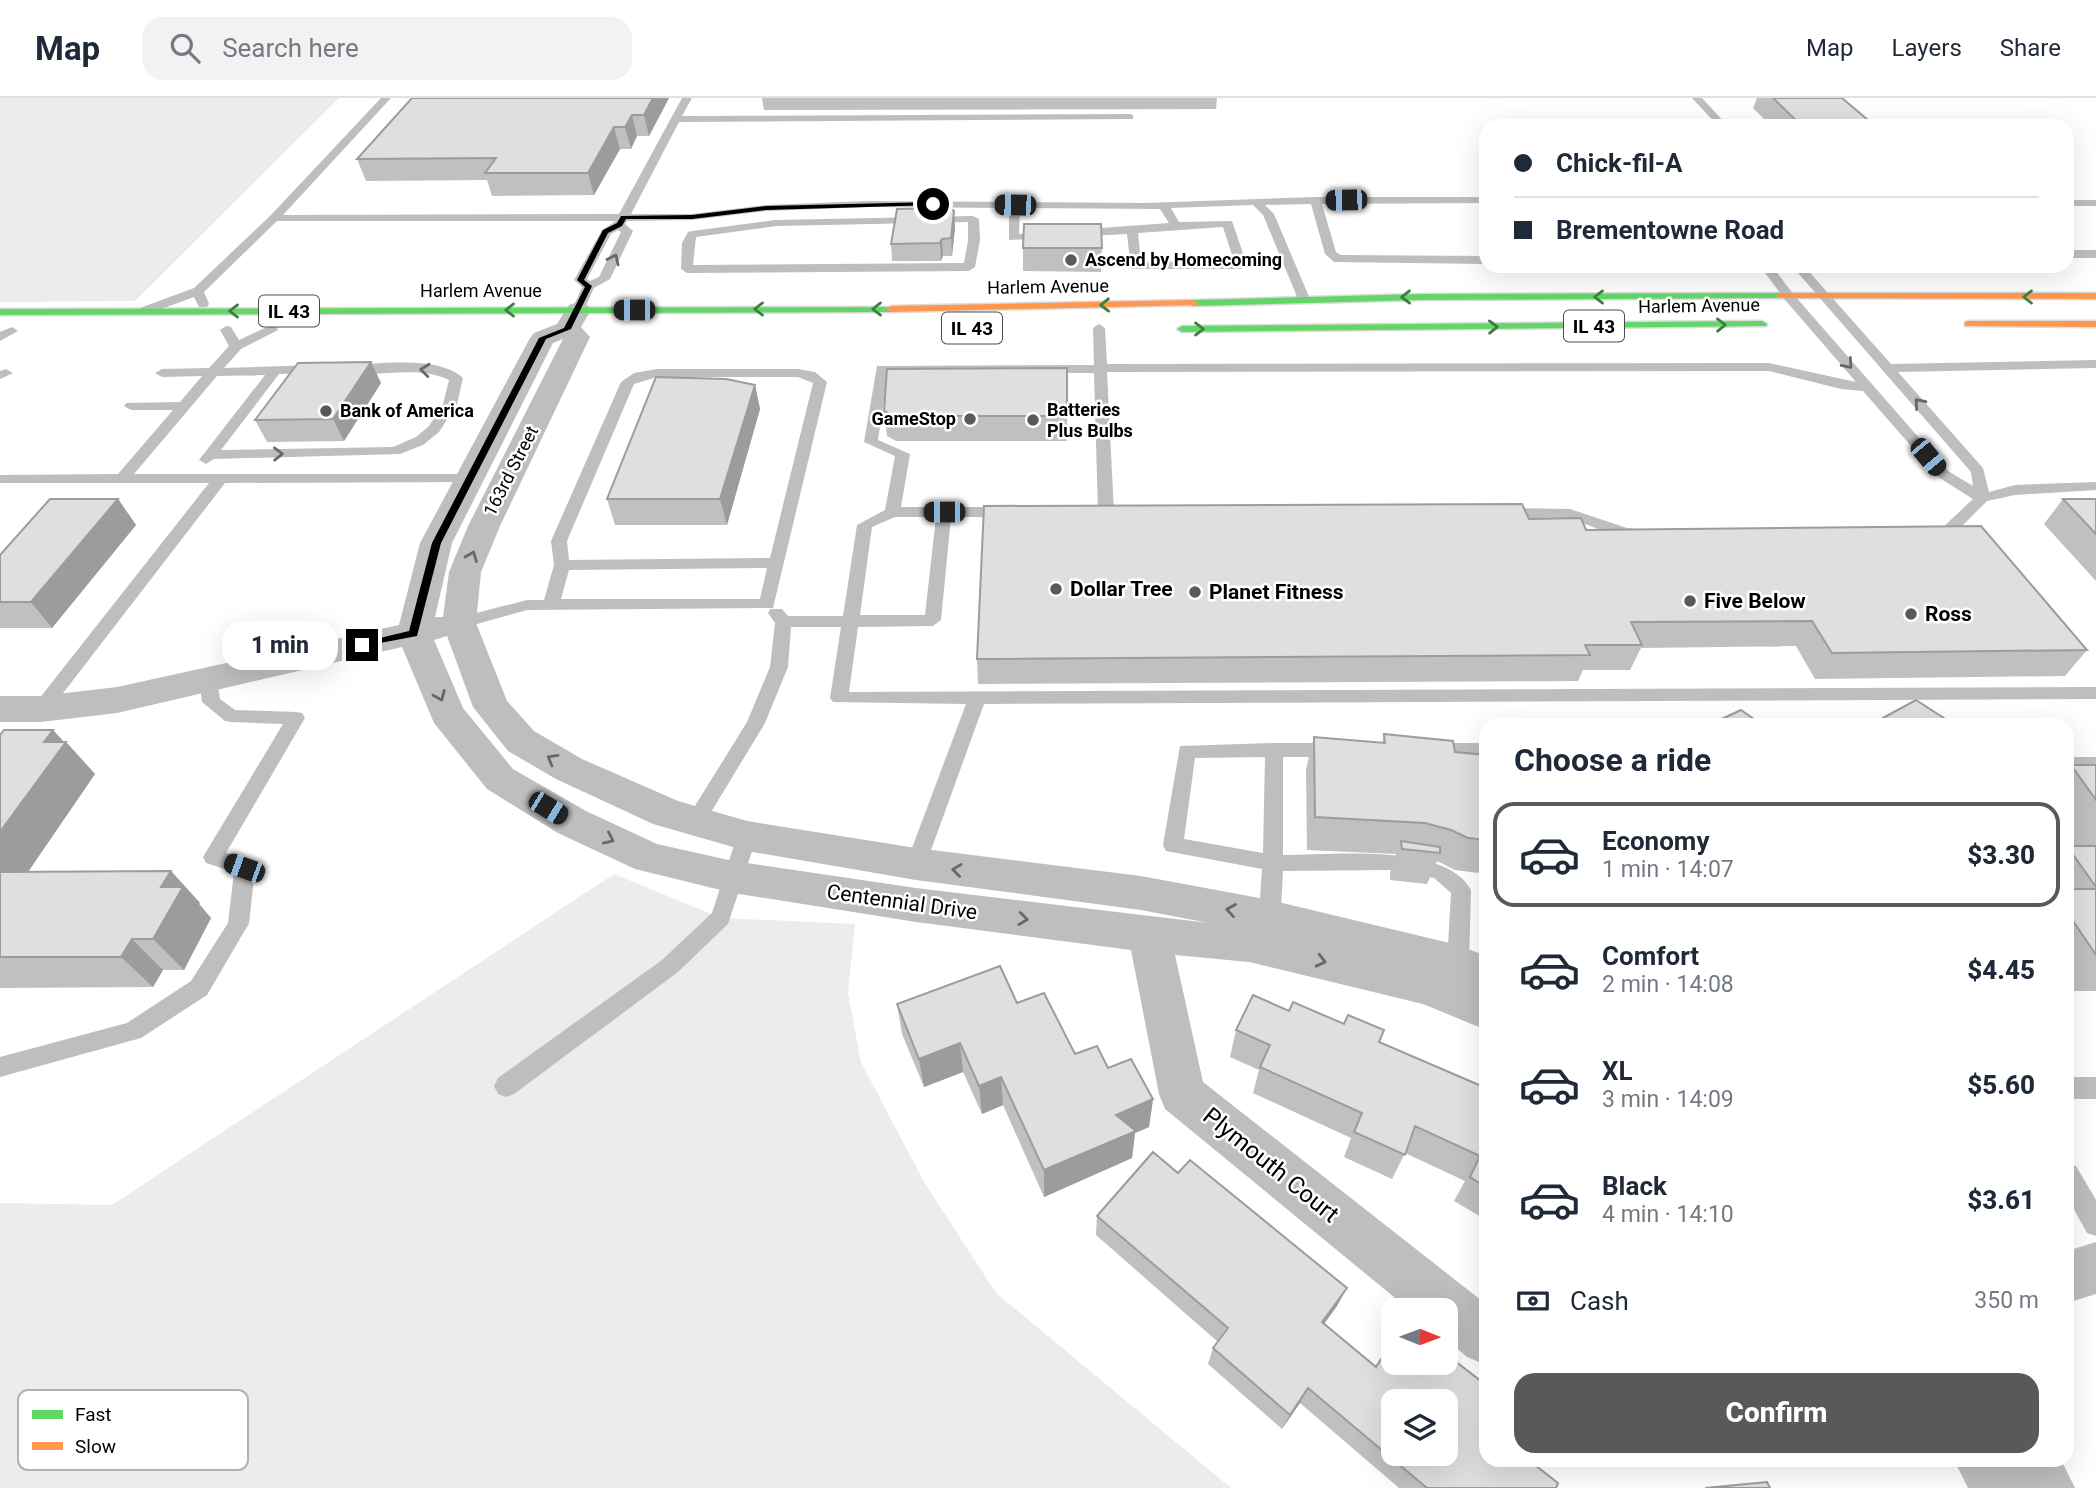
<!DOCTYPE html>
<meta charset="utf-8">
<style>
body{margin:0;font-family:Roboto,sans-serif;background:#f2f2f3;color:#1f2937;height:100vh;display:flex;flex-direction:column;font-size:26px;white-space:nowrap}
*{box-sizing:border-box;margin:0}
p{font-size:23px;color:#747a83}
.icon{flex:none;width:38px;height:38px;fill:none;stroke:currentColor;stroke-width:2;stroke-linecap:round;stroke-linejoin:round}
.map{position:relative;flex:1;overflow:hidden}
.sheet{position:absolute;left:1479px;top:620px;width:595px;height:749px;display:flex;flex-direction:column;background:#fff;border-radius:21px;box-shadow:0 7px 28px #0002}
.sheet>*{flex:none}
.hud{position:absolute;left:1479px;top:21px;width:595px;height:154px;border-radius:21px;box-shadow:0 7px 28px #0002;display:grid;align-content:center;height:154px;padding:0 35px;background:#fff}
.needle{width:46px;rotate:91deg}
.buttons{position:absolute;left:1381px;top:1200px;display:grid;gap:14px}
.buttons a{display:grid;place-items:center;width:77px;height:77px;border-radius:14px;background:#fff;box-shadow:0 7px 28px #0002;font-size:35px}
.end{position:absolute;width:32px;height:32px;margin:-16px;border:9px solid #000;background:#fff;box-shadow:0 0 0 4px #fff}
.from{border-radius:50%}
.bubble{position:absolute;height:49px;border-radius:21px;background:#fff;box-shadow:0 7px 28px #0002;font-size:23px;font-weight:800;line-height:49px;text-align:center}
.car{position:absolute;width:21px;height:42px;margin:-21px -10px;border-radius:9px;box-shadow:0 0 5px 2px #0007;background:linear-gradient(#222 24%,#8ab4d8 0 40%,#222 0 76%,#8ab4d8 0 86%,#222 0)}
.hud b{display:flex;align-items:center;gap:24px;height:66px;font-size:26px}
.hud b+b{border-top:2px solid #e0e1e3}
.hud i{width:18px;height:18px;background:#1f2937}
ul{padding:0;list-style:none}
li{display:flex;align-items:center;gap:21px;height:105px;margin:0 14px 10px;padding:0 21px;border:4px solid transparent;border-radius:21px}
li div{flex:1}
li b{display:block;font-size:26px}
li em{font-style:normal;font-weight:800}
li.on{border-color:#595959}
li>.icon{width:63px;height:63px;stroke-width:1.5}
h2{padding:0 35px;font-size:32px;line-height:84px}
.pay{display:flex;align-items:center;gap:18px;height:77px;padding:0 35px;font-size:26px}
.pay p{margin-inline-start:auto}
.primary-button{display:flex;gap:14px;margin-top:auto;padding:14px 35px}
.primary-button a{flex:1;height:80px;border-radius:21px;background:#595959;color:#fff;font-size:28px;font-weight:800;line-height:80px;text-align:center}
header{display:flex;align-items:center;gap:42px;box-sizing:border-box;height:98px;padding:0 35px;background:#fff;border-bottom:2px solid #e0e1e3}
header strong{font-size:33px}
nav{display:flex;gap:38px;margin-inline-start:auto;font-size:24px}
.search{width:490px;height:63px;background:#f2f2f3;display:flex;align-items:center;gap:18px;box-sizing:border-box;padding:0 24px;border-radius:21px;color:#747a83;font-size:26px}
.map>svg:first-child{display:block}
.green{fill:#ececec}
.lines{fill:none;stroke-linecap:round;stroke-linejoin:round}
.fast-casing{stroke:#dbdbdb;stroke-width:3}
.slow-casing{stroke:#dbdbdb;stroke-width:3}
.lane{fill:#bebebe;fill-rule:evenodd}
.street{fill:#bebebe;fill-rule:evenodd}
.fast{fill:#63d668;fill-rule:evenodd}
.slow{fill:#ff974d;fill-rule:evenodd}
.wall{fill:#c0c0c0}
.shaded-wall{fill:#9c9c9c}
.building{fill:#dfdfdf;stroke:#9c9c9c;stroke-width:2;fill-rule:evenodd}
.oneway{stroke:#686868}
.oneway2{stroke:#3b803e}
.route{fill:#000}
.poi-dot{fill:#595959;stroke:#fff;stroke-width:2.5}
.labels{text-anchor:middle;stroke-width:5;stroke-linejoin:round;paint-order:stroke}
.far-poi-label{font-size:18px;font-weight:bold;fill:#000;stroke:#fff;text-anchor:start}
.far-street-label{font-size:18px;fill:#000;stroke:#fff}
.shield{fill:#fff;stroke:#4c4c4c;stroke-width:2}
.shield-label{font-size:19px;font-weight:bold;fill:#000}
.poi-label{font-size:21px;font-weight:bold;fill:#000;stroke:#fff;text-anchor:start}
.street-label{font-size:21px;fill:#000;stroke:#fff}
.near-street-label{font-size:24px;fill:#000;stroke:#fff}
.key{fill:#fff;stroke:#b2b2b2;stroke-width:2}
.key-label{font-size:19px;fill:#000}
</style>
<header>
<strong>Map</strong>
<div class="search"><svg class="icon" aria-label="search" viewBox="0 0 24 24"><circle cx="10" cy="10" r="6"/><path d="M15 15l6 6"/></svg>Search here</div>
<nav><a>Map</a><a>Layers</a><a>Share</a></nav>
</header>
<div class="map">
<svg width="2096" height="1390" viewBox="0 0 2096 1390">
<rect width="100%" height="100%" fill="#fff"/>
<path class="green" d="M0,0H339L135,203L0,204Z
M614,776L721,820L855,826L848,895L861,964L924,1084L996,1195L1231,1390H0V1105L112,1107Z"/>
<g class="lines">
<defs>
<path id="fast" d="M1781,195L1785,196V200L1421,202L1193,208L1188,205L1193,202L1421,196Z
M895,209V213L891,214L0,217V211Z
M1762,223L1767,226L1766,228L1182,234L1177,231L1182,228Z"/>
<path id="slow" d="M1781,195H2096V201L1777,200V196Z
M1193,202L1198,205L1197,207L891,214L886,211L891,208Z
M1969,223H2096V229L1965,228V224Z"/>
</defs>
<use href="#fast" class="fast-casing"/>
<use href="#slow" class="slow-casing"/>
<path class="lane" d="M381,0H391L283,117L619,116L682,0H692L682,18L1130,16L1133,17V21L679,24L631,116H692L766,107L869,103L1145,105L1315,99H1486V105L1322,106L1336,154L1341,157L1486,158V166L1334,164L1325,156L1311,106L1265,107L1274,116L1310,201L1304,205L1298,201L1263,117L1253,107L1171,110L1179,124L1232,123L1247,167L1241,171H1131L1127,136L1009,142V110L869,109L766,113L692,122L627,123L625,126L633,133L610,181L594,190L584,212L578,216L572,212L582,189L574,182L602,132L616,123H277L204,194L209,206L207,209H199L194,199L148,216H140V210L194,190L270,118ZM1020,110L1160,111L1169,125L1019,136ZM1223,129L1234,163L1141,164L1138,135ZM618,132L621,134L599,179L590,183L587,181L611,136Z
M1692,0H1702L1728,28H1718Z
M2067,102H2096V108H2067Z
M973,118L979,121L980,142L975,169L969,173L687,175L681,171L682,145L688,134L692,133L776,122ZM968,124V142L964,165L693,167L696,139L776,128Z
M2067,152H2096V160H2067Z
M1760,168H1772L1794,197L1948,373L1973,388L1971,374L1792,168H1804L1891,266L2096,262V270L1898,274L1983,370L1989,394L2015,387L2096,384V392L2015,397L1987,403L1950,440H1927L1925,437L1927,434L1940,432L1973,401L1938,379L1863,293L1841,291L1769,273L1107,274L1114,415L1106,420L1098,415L1094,275H888L878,342L910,356L901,409H1010L1018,414L1010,419H951L941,522L933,528L858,529L849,594L2096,589V601L984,606L926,766L923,772L916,774L909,772L906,766L966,606L833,604L830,600L841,529H791L788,569L765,625L702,729L695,732L688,729L685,724L747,624L770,569L775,525L768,515L770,511H782L788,518H843L857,427L885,412L895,358L864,344L877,268L1094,267L1093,230L1099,226L1105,230L1107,266L1769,265L1856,284L1786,203ZM895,419H936L925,517H860L872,429Z
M226,228L231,229L239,242L267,229H277L278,232L241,251L224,270L318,267L325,271L318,275L279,276L221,352L393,349L416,339L429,328L443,306L449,282C414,266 379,281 343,274L341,271L348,267C379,266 439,257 463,280L457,306L439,334L423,347L400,356L214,361L206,366L199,362L265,277L217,278L134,376H470L477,380L470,384L225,385L47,616H35L32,611L35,606L209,385H0V377L118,376L173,312H131L124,308L126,305L180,304L202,278L162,279L155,275L162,271L209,270L229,248L220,232Z
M12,229L18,233L0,243V234Z
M6,271L13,275L0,281V273Z
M657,271H798L815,274L827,284L773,510L527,512L459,531L453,529L451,525L453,521L527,502H544L554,467L551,443L621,284L634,275ZM657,279H798L813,285L770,460L569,462L567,443L634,286ZM767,470L760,501H561L569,472Z
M1502,410L1570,411L1627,430L1650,432L1652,435C1635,453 1589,424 1568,421C1545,417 1520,424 1497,418L1494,415L1497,412Z
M208,576L217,582L220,601L235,612L296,614L302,615L305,620L226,755L252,764L255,770L249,826L245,832L207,897L141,940L0,979V959L127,925L191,883L228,825L234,774L206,765L203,759L283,626L231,624L225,623L202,604L199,582Z
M1274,645H1334L1341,647L1343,652L1341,657L1334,659H1283V757C1331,757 1446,744 1471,792L1469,865L1466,871L1458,874L1450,871L1447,865L1451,795L1434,780L1391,772L1283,773L1280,829L1276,835L1269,838L1262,835L1258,829L1262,771L1166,753L1163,747L1180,648ZM1265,659L1263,755L1184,741L1195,660Z
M1431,645H1486V659L1424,657L1422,652L1424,647Z
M2067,659H2096V673H2067Z
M747,730L754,733L757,738L728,826L678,874L514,996L506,999L498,996L494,988L498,980L662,862L712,815L737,738L740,733Z
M2067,979H2096V1001H2067Z
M2067,1064L2076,1068L2096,1102V1138L2087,1135L2067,1099Z"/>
<path class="street" d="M578,204L587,207L591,212L581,229L590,239L500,428L481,474L476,525L507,603L534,633L582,661L678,703L747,723L916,750L1141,778L1270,802L1458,847L1486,858V932L1423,906L1249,864L1175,857L1203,984L1486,1206V1267L1467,1259L1446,1241V1213H1411L1165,1011L1159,996L1131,852L916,824L733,795L635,771L558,735L487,691L434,625L402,549L117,615L41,624H0V598H41L117,589L399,527L420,445L530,240L534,235L557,226L569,207ZM563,241L468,428L449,474L443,519H435L452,445L553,245ZM447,538L473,609L508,653L556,681L653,726L747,753L916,782L1141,812L1209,825L916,790L733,763L657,746L586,713L513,671L463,610L434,542Z
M2096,1144V1196L2067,1205V1153Z
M1954,1362H2061L2075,1390H1968Z"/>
<use href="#fast" class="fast"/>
<use href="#slow" class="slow"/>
</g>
<path class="wall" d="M669,0L649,38H637L631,51H620L594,97L492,98L487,82L366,83L357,61Z
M762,0H1217L1216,11L764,12Z
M1757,0H1842L1875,28H1771L1753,10Z
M954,113L955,130L952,158H943L941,163H892L891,146Z
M1023,150H1102L1101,174L1023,173Z
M371,264L381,285L344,343L267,344L255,322Z
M1067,270V343H896L887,338L884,313Z
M755,287L760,311L727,427H615L607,401Z
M118,401L136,427L52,530H0V457Z
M2063,401H2096V483L2044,426Z
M1529,421L1586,432L2087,552L2065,578L1815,581L1796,548L1641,550L1630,572H1583L1578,583L978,586L977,561Z
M1384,636L1455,654L1486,657V776L1455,772L1437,763L1427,786L1390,782V775L1396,756L1307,752L1306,671L1314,639L1382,645Z
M0,637L66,644L95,676L28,774L171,773L200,805L199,806L211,820L184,872H163L153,889L0,890Z
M2071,667H2096V893H2067V748H2073L2067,739V671Z
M1017,905L1075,956L1108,970L1153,1001L1149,1029L1135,1035L1132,1060L1044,1099L1003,1007L982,1016L963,974L924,989L902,936L897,906Z
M1289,913L1344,926L1379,944L1486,990V1122L1454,1103L1465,1083L1405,1055L1392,1081L1344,1059L1351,1040L1253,995L1259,972L1230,959L1236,932Z
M1097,1118L1337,1208L1324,1226L1376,1268L1404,1275L1410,1265H1446L1556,1390H1399L1300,1305L1282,1331L1208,1266L1213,1250L1218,1244L1096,1137Z"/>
<path class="shaded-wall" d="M653,0H669L649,38L644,17Z
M632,17L637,38L631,51L625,29Z
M614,29L620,51L594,97L588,75Z
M954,113L955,130L952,158L951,140Z
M942,141L943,158L941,163L940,145Z
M371,264L381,285L344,343L333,321Z
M755,287L760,311L727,427L720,401Z
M118,401L136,427L52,530L31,504Z
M53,632L65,645L66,644L95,676L6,806L0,800V734L44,644Z
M171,773L200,805L199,806L211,820L184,872L153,841L161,789Z
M132,841L163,872L153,889L121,859Z
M960,945L963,974L924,989L919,961Z
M1001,979L1003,1007L982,1016L979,988Z
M1153,1001L1149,1029L1135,1035L1132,1060L1044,1099V1072L1116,1017Z
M1347,1190L1337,1208L1313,1241L1322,1224Z
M1308,1290L1300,1305L1282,1331L1290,1317Z"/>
<path class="building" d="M412,0H653L644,17H632L625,29H614L588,75H485L496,60L357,61Z
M1773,0H1842L1875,28H1802Z
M947,110L954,113L951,140L942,141L940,145L891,146L897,111Z
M1024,126H1101L1102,150H1023Z
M371,264L333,321L255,322L298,265Z
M1067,270V318H894L884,313L887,271Z
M656,279L726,281L755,287L720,401H607Z
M50,401H118L31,504H0V457Z
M2063,401H2096V436Z
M1522,406L1529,421L1581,420L1586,432L1981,428L2087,552L1832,555L1812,523L1631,524L1642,547H1585L1590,557L977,561L984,408Z
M1916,602L1953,626H1872Z
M1741,612L1761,626H1711Z
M4,632H53L44,644H66L0,734V637Z
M1384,636L1453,643L1455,654L1486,657V742L1468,740L1451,732L1425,725L1315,719L1314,639L1385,645Z
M2071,667H2096V702Z
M1401,743L1440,749V755L1402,751Z
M2067,748H2096V789Z
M171,773L161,789H183L153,841H132L121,859H0V774Z
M2067,791H2096V857L2067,814Z
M1000,868L1017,905L1044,895L1075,956L1097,948L1108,970L1131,961L1153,1001L1116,1017L1136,1033L1044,1072L1001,979L979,988L960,945L919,961L897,906Z
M1253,897L1289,913L1293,904L1344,926L1348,917L1384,932L1379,944L1486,990V1089L1470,1079L1480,1058L1415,1028L1405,1057L1354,1034L1362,1015L1260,969L1270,947L1236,932Z
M1153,1054L1178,1075L1190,1062L1347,1190L1322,1224L1376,1269L1383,1258L1405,1276L1412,1265H1446V1256L1486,1287V1362H1538L1535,1367L1558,1385L1556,1390H1427L1308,1290L1290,1317L1213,1250L1228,1230L1097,1118ZM1393,1304H1446V1356H1393Z
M1767,1384L1770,1390H1705Z"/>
<defs><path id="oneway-chevron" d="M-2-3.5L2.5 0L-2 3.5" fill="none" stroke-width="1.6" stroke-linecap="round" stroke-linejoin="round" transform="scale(1.75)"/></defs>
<g class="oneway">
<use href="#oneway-chevron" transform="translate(614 161) rotate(-65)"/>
<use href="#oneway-chevron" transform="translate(1848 266) rotate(49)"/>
<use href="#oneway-chevron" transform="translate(425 272) rotate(-174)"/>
<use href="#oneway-chevron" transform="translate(1919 305) rotate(-131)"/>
<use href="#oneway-chevron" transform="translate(278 356) rotate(-1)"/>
<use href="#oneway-chevron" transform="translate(472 458) rotate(-68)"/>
<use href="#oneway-chevron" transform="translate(440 598) rotate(67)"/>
<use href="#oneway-chevron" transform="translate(552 661) rotate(-150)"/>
<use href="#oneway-chevron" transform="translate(609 741) rotate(25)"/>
<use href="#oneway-chevron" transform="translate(957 772) rotate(-173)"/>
<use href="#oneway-chevron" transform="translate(1231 812) rotate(-170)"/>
<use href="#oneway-chevron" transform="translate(1023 821) rotate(7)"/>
<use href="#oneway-chevron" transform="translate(1321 863) rotate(14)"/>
</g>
<g class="oneway2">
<use href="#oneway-chevron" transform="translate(1406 199) rotate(179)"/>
<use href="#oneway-chevron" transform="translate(1599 199) rotate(-180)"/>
<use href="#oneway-chevron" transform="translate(2028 199) rotate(180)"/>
<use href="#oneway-chevron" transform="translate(1105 207) rotate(179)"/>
<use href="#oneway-chevron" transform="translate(759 211) rotate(180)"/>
<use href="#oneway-chevron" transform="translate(877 211) rotate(180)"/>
<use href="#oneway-chevron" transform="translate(510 212) rotate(180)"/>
<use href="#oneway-chevron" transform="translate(234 213) rotate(180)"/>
<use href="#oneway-chevron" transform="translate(1721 227) rotate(-1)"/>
<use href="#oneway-chevron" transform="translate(1493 229) rotate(-1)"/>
<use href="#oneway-chevron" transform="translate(1199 231)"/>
</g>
<path class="route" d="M933,104L935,107L766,112L692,121H626L622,128L608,135L584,182L592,188L571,231L546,241L441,445L417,538L359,549V545L409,533L432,445L539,240L564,230L585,189L577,182L603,132L617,125L621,118L692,117L766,108Z"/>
<g class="poi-dot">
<circle cx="1071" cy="162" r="7"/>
<circle cx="326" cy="313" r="7"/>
<circle cx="970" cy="321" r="7"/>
<circle cx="1033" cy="322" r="7"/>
<circle cx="1056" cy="491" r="7"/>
<circle cx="1195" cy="494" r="7"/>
<circle cx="1690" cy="503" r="7"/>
<circle cx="1911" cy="516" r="7"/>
</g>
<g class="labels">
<g class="far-poi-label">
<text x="1085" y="168">Ascend by Homecoming</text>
<text x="1047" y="318">Batteries<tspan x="1047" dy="21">Plus Bulbs</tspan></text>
<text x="340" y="319">Bank of America</text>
<text x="956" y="327" text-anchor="end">GameStop</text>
</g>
<g class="far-street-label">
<text transform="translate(1048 189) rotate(-1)" y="6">Harlem Avenue</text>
<text x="481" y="199">Harlem Avenue</text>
<text transform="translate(1699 208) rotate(-1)" y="6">Harlem Avenue</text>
<text transform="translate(511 373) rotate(-63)" y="6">163rd Street</text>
</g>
<g class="shield">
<rect x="259" y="197.5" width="60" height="31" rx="5"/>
<rect x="1564" y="212.5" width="60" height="31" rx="5"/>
<rect x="942" y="214.5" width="60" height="31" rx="5"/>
</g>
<g class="shield-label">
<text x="289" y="220">IL 43</text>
<text x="1594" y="235">IL 43</text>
<text x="972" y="237">IL 43</text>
</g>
<g class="poi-label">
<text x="1070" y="498">Dollar Tree</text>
<text x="1209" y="501">Planet Fitness</text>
<text x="1704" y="510">Five Below</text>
<text x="1925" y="523">Ross</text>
</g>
<g class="street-label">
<text transform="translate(902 804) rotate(8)" y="7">Centennial Drive</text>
</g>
<g class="near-street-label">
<text transform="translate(1271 1067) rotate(39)" y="8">Plymouth Court</text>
</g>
</g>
<rect x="18" y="1292" width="230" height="80" rx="10" class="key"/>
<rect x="32" y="1312" width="31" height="9" fill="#63d668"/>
<rect x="32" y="1344" width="31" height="8" fill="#ff974d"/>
<g class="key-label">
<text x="75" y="1323">Fast</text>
<text x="75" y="1355">Slow</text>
</g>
</svg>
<div class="buttons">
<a><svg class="needle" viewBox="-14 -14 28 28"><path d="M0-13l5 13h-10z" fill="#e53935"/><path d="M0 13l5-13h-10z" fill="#747a83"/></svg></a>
<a><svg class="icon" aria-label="layers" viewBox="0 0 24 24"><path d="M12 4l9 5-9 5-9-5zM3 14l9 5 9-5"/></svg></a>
</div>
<i class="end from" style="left:933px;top:106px"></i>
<i class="end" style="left:362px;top:547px"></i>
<div class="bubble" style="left:222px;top:523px;width:116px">1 min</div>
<i class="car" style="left:1346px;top:102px;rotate:269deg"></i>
<i class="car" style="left:1015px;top:107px;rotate:271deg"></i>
<i class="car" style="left:634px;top:212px;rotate:270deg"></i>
<i class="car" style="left:1928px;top:359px;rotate:140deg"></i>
<i class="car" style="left:944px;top:414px;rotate:270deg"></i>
<i class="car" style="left:548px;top:710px;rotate:121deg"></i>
<i class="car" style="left:244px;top:770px;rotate:290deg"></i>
<div class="hud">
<b><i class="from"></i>Chick-fil-A</b>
<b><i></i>Brementowne Road</b>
</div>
<section class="sheet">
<h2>Choose a ride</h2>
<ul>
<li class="on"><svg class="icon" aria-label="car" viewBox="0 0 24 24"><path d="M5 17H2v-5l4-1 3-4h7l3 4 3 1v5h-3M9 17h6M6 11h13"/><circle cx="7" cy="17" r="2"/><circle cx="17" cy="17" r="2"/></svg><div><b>Economy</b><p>1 min · 14:07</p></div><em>$3.30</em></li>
<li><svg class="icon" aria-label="car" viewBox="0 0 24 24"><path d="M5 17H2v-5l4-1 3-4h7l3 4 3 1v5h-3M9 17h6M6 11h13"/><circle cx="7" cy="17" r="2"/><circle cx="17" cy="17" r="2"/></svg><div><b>Comfort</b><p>2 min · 14:08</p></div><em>$4.45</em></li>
<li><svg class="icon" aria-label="car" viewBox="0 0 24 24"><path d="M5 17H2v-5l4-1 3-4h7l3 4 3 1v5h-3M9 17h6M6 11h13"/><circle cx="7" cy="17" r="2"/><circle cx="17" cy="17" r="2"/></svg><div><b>XL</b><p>3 min · 14:09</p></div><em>$5.60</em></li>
<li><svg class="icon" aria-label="car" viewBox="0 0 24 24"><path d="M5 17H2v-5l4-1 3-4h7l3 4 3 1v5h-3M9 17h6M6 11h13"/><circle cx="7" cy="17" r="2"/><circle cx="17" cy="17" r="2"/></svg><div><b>Black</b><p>4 min · 14:10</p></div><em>$3.61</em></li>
</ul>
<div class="pay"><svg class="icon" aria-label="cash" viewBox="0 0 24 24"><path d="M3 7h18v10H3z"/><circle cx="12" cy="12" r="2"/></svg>Cash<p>350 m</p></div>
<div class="primary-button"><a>Confirm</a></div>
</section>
</div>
